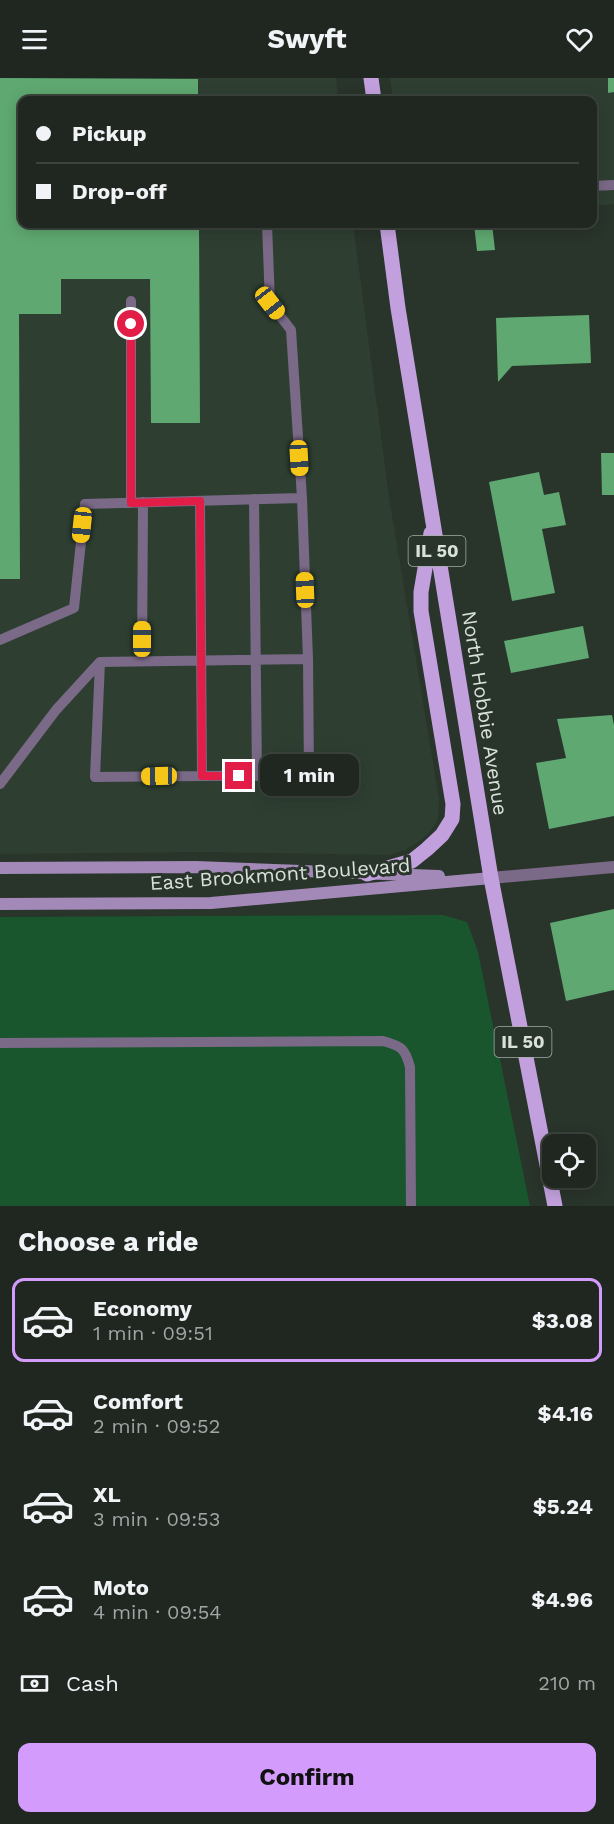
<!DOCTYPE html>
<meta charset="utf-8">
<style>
body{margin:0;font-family:"Work Sans",sans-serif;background:#2c332d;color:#f1f3f6;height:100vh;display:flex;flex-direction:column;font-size:22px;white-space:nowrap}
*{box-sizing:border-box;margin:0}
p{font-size:20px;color:#a1a5a5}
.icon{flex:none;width:33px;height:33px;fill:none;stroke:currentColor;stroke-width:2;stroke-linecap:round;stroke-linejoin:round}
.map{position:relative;height:1128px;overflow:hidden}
.sheet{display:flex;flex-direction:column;background:#1f2720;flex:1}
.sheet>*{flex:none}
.top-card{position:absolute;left:18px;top:18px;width:579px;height:132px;border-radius:12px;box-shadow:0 3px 15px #0003,0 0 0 2px #3c443e;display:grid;align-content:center;height:132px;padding:0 18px;background:#1f2720}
.fabs{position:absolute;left:542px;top:1056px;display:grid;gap:12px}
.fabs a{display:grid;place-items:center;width:54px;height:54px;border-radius:12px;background:#1f2720;box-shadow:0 3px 15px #0003,0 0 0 2px #3c443e;font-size:30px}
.end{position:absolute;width:27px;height:27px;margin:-14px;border:8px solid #e11d48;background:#fff;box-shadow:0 0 0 3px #fff}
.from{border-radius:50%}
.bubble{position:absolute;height:42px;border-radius:12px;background:#1f2720;box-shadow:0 3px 15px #0003,0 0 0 2px #3c443e;font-size:20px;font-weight:700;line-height:42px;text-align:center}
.car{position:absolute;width:18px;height:36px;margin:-18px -9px;border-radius:8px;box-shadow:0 0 4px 2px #0007;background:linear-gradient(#f5c518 24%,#345 0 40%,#f5c518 0 76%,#345 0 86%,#f5c518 0)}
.top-card b{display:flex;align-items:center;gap:21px;height:57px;font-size:22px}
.top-card b+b{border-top:2px solid #3c443e}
.top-card i{width:15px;height:15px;background:#f1f3f6}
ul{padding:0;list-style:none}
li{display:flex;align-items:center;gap:18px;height:84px;margin:0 12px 9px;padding:0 6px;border:3px solid transparent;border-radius:12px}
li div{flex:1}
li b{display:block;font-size:22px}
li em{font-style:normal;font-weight:700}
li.selected{border-color:#d39cfc}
li>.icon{width:54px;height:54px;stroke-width:1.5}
h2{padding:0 18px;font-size:27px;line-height:72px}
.pay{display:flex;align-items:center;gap:15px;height:66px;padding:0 18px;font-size:22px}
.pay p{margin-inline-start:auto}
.button{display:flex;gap:12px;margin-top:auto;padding:12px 18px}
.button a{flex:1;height:69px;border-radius:12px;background:#d39cfc;color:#111;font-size:24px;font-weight:700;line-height:69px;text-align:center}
header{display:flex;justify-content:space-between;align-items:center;height:78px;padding:0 18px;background:#1f2720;font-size:27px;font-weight:700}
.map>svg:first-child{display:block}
.built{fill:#2e3f32}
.green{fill:#1a562d}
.building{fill:#5fa871}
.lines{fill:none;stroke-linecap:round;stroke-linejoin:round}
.lane{stroke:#7a6987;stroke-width:10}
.street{stroke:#7a6987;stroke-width:12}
.secondary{stroke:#a389b8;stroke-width:12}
.primary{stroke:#c2a0dd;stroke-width:15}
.route{stroke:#e11d48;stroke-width:8}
.labels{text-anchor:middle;stroke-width:6;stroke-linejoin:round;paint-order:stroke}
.shield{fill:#29342b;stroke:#a5ada6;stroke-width:1.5}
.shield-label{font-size:18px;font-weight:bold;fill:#dae1db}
.street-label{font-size:20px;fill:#dae1db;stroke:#29342b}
</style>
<header><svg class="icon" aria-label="menu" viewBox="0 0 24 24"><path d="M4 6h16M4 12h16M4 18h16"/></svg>Swyft<svg class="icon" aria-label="heart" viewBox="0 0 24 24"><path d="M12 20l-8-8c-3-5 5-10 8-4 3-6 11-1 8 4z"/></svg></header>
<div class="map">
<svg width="614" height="1128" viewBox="0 0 614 1128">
<rect width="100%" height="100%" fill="#29342b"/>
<path class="built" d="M0,0H336L338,22H22V146H353L389,419L439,721L438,741L430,754L417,765L404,772L389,777L203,774L0,776Z
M390,0H614V126L593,128L592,22H393Z"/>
<path class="green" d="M443,837L467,844L478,874L530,1128H0V839Z"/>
<path class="building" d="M0,0L198,1V22H22V146H199L200,345H151L150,201H61V236H19L20,501H0Z
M608,0H614V14L608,15Z
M474,146H492L495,172L477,173Z
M589,237L591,285L512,288L498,304L496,240Z
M601,375H614V417H602Z
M539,394L544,417L559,414L566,447L542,451L555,515L512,523L489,404Z
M583,548L589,580L511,595L504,563Z
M612,637L614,647V738L549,751L536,685L566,680L557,641Z
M614,831V912L566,923L550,845Z"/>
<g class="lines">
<path class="lane" d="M592,108L614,107
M254,421L257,698
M200,423L202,698
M131,425V223
M0,562L74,530L85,426L302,420L291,252L270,225L267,146
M142,583L143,424
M100,584L95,699L309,697L308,581
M0,706L56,632L100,584L308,581L302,420
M0,965L383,963C401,968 405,970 410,989L411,1128"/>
<path class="street" d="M491,800L614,789"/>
<path class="secondary" d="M0,790L196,789L439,798
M0,826L211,825L491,800"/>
<path class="primary" d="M371,0L374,22
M387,146L398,230L491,800L555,1128
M367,796L412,783L427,771L442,757L452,741L453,726L421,533V514L431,455"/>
</g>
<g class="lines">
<path class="route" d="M131,246V425L200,423L202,698H239"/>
</g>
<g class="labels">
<g class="shield">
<rect x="408.5" y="458" width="57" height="30" rx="4.5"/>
<rect x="494.5" y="949" width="57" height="30" rx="4.5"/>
</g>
<g class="shield-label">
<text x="437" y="479">IL 50</text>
<text x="523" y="970">IL 50</text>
</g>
<g class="street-label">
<text transform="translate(485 635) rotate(81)" y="7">North Hobbie Avenue</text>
<text transform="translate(280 796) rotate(-4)" y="7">East Brookmont Boulevard</text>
</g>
</g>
</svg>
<div class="fabs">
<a><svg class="icon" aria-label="locate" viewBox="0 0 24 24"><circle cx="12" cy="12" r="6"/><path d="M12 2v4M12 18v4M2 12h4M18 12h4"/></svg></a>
</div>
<i class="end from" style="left:131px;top:246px"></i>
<i class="end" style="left:239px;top:698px"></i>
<div class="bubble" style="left:260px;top:676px;width:99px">1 min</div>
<i class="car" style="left:270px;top:225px;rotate:142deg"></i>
<i class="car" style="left:299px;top:380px;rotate:177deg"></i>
<i class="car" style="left:82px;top:447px;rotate:186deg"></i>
<i class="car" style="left:305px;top:512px;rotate:358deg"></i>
<i class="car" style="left:142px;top:561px;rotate:0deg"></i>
<i class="car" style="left:159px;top:698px;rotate:269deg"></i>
<div class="top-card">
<b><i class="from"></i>Pickup</b>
<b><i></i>Drop-off</b>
</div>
</div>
<section class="sheet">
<h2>Choose a ride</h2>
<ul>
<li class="selected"><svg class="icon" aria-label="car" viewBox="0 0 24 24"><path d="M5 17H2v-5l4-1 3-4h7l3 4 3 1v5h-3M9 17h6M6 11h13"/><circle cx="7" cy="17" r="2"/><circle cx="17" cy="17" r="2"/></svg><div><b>Economy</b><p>1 min · 09:51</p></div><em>$3.08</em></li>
<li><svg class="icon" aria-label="car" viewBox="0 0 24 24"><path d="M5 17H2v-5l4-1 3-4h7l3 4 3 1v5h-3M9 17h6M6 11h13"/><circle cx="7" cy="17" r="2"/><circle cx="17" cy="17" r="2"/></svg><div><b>Comfort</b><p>2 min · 09:52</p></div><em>$4.16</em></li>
<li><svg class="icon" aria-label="car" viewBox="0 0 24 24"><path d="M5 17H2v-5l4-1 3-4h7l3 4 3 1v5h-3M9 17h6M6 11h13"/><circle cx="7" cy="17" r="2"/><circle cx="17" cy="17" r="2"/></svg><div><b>XL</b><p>3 min · 09:53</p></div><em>$5.24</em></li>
<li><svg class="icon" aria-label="car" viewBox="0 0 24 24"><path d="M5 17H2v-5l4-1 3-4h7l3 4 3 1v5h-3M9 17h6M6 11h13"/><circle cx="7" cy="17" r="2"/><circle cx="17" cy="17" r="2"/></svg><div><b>Moto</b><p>4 min · 09:54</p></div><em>$4.96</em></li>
</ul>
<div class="pay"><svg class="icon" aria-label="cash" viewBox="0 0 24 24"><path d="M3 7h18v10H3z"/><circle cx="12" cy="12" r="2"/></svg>Cash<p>210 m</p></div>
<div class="button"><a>Confirm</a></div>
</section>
